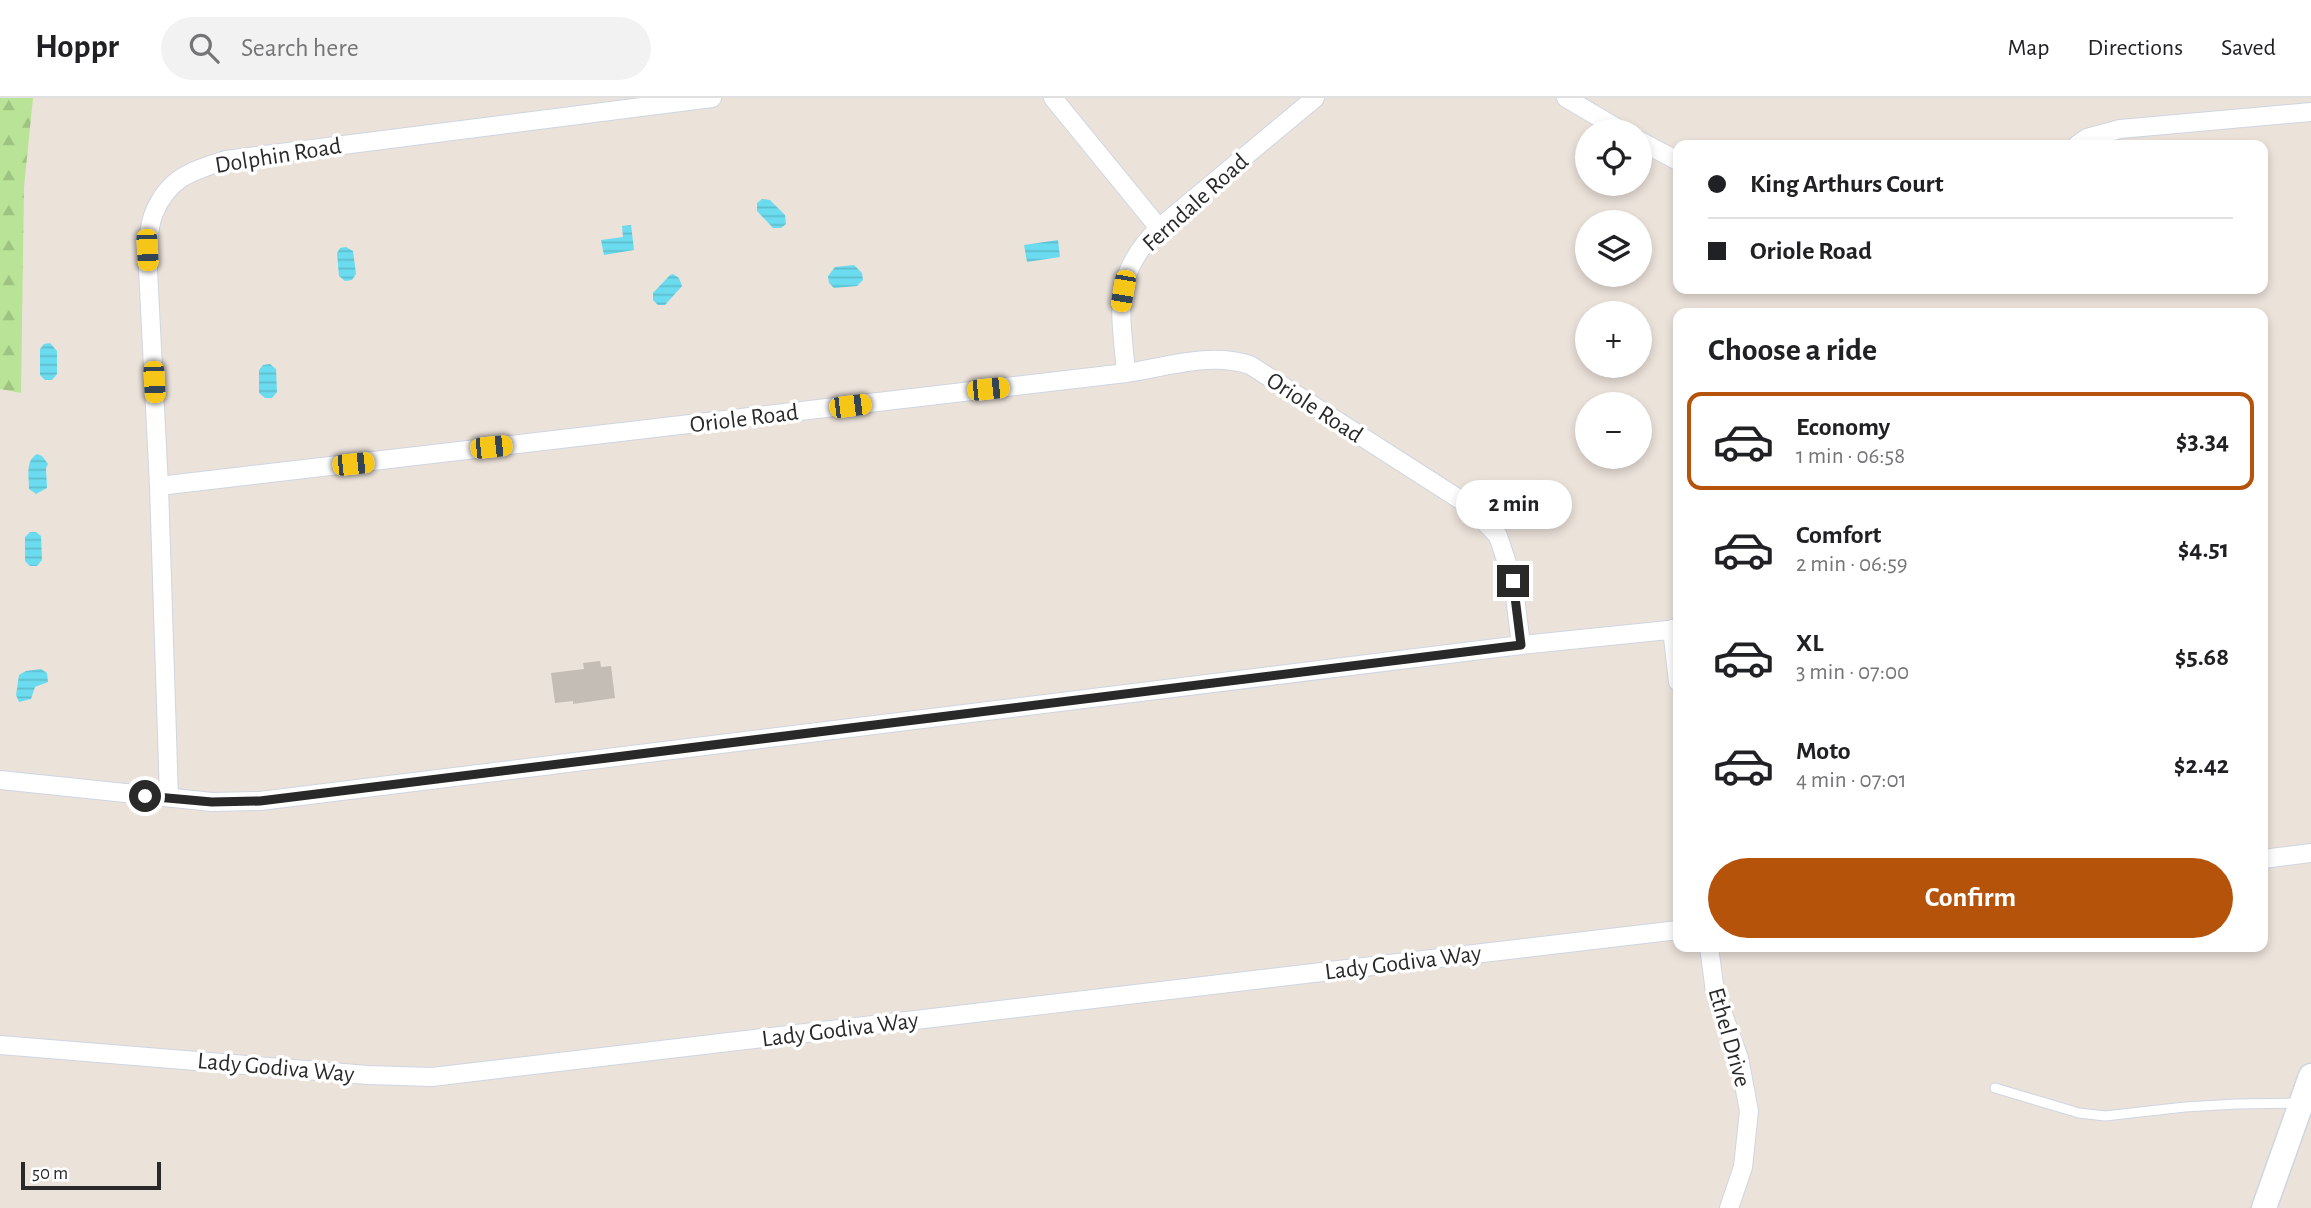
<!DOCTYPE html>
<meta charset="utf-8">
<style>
body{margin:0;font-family:"Alegreya Sans",sans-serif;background:#f2f2f2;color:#202124;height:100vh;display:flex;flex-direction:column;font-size:26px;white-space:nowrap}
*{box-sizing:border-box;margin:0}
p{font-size:23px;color:#757577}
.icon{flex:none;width:38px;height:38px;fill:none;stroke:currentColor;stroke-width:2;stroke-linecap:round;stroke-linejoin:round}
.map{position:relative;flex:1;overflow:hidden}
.drawer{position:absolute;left:1673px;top:210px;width:595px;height:644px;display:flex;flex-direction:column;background:#fff;border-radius:14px;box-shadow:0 4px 10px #0003}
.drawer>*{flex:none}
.guide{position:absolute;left:1673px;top:42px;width:595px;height:154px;border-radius:14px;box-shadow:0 4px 10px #0003;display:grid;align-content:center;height:154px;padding:0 35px;background:#fff}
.fabs{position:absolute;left:1575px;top:21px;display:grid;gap:14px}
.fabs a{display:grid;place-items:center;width:77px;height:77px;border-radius:50%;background:#fff;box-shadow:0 4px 10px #0003;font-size:35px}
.scale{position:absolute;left:21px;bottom:18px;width:140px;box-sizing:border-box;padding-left:7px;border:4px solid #292929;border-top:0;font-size:19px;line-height:24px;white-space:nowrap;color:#292929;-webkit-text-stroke:5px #fff;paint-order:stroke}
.end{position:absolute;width:32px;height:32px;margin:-16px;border:9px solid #292929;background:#fff;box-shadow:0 0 0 4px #fff}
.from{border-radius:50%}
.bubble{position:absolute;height:49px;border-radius:24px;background:#fff;box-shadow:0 4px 10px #0003;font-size:23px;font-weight:700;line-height:49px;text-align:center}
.car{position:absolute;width:21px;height:42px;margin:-21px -10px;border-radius:9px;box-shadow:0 0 5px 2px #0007;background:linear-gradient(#f5c518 24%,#345 0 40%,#f5c518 0 76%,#345 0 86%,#f5c518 0)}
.guide b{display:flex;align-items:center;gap:24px;height:66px;font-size:26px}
.guide b+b{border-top:2px solid #e0e0e0}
.guide i{width:18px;height:18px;background:#202124}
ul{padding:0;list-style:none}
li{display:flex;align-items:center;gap:21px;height:98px;margin:0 14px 10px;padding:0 21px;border:4px solid transparent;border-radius:14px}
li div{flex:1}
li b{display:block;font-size:26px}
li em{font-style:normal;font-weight:700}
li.selected{border-color:#b45309}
li>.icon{width:63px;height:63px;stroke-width:1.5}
h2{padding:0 35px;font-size:32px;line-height:84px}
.action{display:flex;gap:14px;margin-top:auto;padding:14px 35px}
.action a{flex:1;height:80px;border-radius:42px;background:#b45309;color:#fff;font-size:28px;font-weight:700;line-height:80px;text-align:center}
header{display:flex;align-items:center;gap:42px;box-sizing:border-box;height:98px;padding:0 35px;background:#fff;border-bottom:2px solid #e0e0e0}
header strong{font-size:33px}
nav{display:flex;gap:38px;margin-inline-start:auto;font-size:24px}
.search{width:490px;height:63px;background:#f2f2f2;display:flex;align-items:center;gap:18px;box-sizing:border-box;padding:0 24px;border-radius:38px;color:#757577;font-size:26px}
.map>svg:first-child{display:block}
.forest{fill:url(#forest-firs)}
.water{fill:url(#water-rules)}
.building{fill:#c4bdb6}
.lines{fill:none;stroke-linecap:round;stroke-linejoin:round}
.lane-casing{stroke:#cfd5e2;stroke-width:11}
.street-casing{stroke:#cfd5e2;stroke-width:20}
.secondary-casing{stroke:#cfd5e2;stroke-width:27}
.lane{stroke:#fff;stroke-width:9}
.street{stroke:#fff;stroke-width:18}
.secondary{stroke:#fff;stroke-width:24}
.route{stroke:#292929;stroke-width:9}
.labels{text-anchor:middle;stroke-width:7;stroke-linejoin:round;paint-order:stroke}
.street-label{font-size:24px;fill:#292929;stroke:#fff}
</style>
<header>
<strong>Hoppr</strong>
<div class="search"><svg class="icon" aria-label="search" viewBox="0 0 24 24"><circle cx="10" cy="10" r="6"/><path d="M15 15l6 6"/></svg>Search here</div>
<nav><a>Map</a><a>Directions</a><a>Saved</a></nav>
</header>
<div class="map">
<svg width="2311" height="1110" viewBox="0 0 2311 1110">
<defs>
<pattern id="forest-firs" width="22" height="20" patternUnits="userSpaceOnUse" patternTransform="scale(1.75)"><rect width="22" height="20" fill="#b9e396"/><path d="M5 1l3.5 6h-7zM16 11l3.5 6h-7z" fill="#9fc381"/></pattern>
<pattern id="water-rules" width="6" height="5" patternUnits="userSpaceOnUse" patternTransform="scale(1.75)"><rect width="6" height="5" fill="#6bdcef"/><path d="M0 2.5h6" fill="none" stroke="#5dbdcd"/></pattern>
</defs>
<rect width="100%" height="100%" fill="#ebe2da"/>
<path class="forest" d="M0,0H33L24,89L21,295L0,291Z"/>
<path class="water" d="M762,101L770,102L785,117L786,126L781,130H773L757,113V105Z
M631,127L634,152L604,157L601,142L623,139L622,128Z
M1058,142L1060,159L1027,164L1024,147Z
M346,149L353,153L356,176L352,182L345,183L339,178L337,155L340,150Z
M854,167L862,175L863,182L857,188L834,190L829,185L828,178L835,169Z
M673,176L679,180L682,188L665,207H658L653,202V195L670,177Z
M50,245L57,253V276L52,282H45L40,277V251L44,246Z
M270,266L276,271L277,294L272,300H265L259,295V272L263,267Z
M37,356L42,358L48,366L46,370L47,390L36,396L29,391C29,378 25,363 37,356Z
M30,434H36L41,438L42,462L37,468H30L25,463V439Z
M41,571L47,575L48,584L35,589L31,601L19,604L16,597L19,577L26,573Z"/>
<path class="building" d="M600,563L601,569L611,568L615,600L573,606V603L555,605L551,575L584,571L583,565Z"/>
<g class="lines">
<defs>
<path id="lane" d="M1995,990L2079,1015L2105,1018L2185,1009L2236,1006L2297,1005"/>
<path id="street" d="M1053,0L1159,130
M1566,0L1622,33
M1640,43L1678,63
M2077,47L2087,40L2120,31L2311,14
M1126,275C1121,214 1110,178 1159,130L1315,0
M159,388L1126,275C1166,269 1210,254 1250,267L1470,408L1498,438L1513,483L1521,547
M1672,531L1678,584
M0,682L212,704L260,703L1521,547L1678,531
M169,700L159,388L147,152C149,141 149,126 154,115C169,79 192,73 226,62L712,0
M2263,761L2311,755
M1709,849L1715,894L1739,960L1749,1013L1743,1069L1729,1110
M0,947L368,977L432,979L1678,832"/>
<path id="secondary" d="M2264,1110L2311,978"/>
</defs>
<use href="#lane" class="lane-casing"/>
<use href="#street" class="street-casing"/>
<use href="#secondary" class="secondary-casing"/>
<use href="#lane" class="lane"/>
<use href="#street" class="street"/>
<use href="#secondary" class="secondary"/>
</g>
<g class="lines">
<path class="route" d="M145,698L212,704L260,703L1521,547L1513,483"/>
</g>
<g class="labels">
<g class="street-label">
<text transform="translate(278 57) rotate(-9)" y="8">Dolphin Road</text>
<text transform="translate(1195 104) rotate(-42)" y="8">Ferndale Road</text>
<text transform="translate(1315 309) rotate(33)" y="8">Oriole Road</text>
<text transform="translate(744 320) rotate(-7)" y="8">Oriole Road</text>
<text transform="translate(1403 864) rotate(-7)" y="8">Lady Godiva Way</text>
<text transform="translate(840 931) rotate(-7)" y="8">Lady Godiva Way</text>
<text transform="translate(1730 939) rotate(74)" y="8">Ethel Drive</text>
<text transform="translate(276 969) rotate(5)" y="8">Lady Godiva Way</text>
</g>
</g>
</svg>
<div class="fabs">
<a><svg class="icon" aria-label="locate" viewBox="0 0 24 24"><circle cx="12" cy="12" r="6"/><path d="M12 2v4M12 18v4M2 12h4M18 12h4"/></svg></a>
<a><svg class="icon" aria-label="layers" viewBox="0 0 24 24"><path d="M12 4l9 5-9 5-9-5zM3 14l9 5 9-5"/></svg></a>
<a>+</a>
<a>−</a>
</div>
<div class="scale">50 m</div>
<i class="end from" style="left:145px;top:698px"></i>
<i class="end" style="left:1513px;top:483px"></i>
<div class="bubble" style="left:1456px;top:382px;width:116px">2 min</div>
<i class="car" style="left:147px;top:152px;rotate:177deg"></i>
<i class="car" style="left:1123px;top:193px;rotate:190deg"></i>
<i class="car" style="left:154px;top:284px;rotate:177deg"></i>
<i class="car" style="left:988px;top:291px;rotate:84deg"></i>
<i class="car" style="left:850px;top:308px;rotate:83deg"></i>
<i class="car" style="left:491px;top:349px;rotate:84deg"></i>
<i class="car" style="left:353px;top:366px;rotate:84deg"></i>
<div class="guide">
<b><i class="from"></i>King Arthurs Court</b>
<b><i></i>Oriole Road</b>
</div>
<section class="drawer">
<h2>Choose a ride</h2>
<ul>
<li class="selected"><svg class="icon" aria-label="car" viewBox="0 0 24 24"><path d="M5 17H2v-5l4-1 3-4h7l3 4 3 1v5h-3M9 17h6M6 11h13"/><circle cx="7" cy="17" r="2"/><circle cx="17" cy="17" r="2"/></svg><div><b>Economy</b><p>1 min · 06:58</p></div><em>$3.34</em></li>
<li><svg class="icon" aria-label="car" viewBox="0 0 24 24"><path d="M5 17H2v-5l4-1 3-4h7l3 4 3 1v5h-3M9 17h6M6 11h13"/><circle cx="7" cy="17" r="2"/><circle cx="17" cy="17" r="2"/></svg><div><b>Comfort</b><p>2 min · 06:59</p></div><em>$4.51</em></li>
<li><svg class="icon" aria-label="car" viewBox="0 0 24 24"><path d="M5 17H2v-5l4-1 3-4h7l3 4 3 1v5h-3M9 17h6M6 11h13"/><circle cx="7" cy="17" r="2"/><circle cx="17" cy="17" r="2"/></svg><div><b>XL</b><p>3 min · 07:00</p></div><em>$5.68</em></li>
<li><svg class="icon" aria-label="car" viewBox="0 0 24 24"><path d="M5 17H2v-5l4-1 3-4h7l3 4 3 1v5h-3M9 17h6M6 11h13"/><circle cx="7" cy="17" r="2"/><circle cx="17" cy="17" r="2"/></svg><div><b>Moto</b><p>4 min · 07:01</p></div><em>$2.42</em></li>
</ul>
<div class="action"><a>Confirm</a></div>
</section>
</div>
